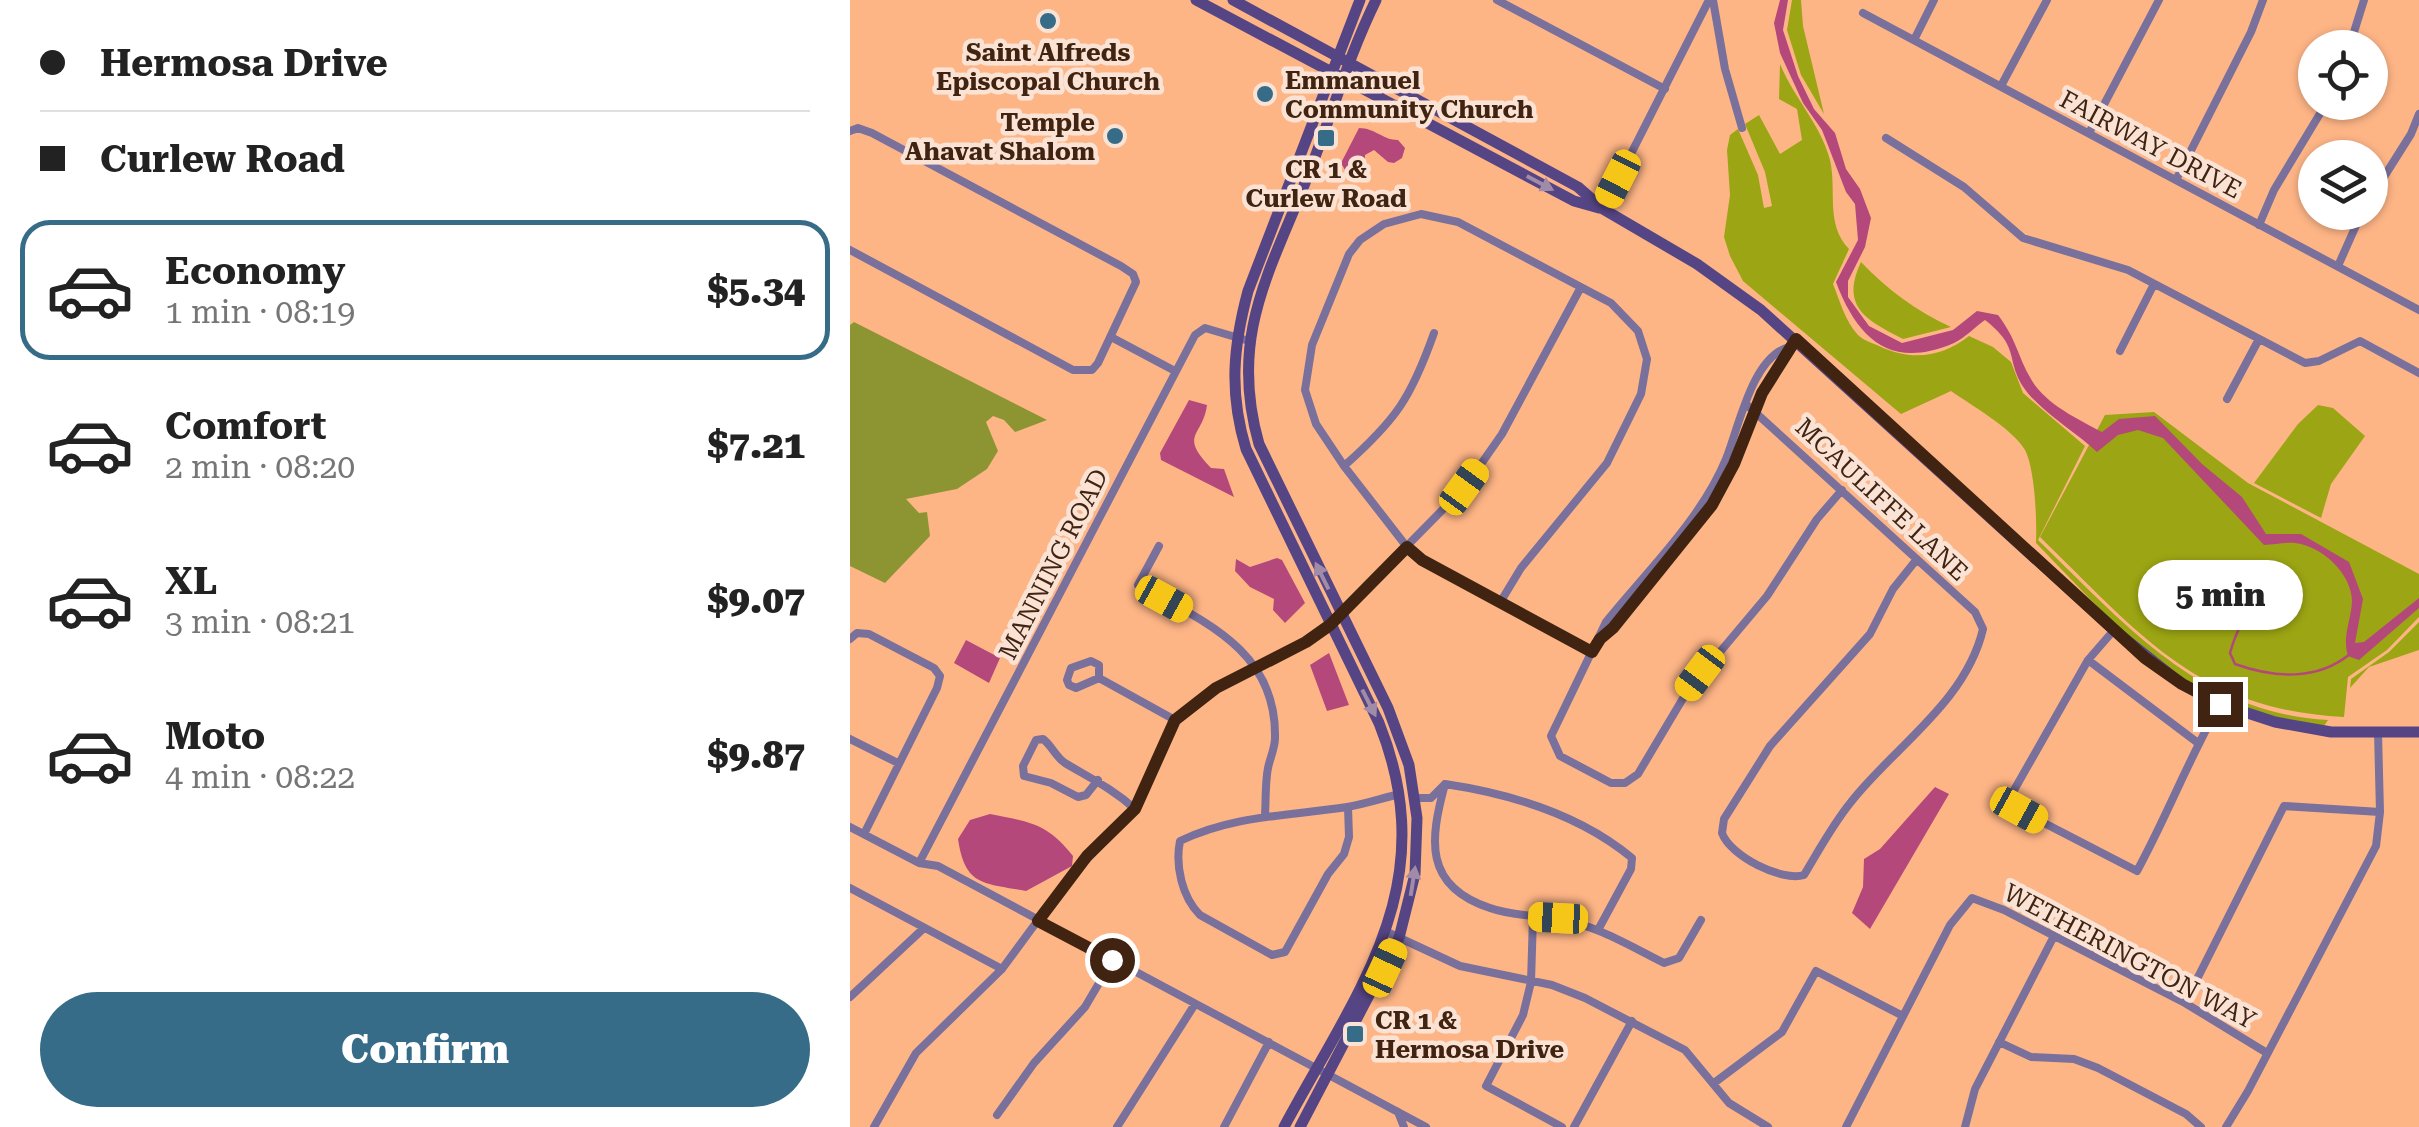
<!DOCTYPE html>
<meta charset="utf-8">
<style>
body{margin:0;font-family:"Roboto Serif",serif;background:#f2f2f2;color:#222;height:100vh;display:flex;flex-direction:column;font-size:38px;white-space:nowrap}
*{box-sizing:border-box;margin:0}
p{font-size:32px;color:#767676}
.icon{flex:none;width:55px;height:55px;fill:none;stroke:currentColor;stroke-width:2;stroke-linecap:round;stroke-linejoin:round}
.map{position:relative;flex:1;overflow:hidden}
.details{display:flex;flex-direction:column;background:#fff;width:850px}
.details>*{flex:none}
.guide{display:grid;align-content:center;height:220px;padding:0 40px;background:#fff}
.controls{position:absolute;left:1448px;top:30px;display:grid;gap:20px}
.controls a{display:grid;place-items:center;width:90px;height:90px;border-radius:50%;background:#fff;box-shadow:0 2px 8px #0004;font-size:50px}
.end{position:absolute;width:45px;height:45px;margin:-22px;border:12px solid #402411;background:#fff;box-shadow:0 0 0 5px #fff}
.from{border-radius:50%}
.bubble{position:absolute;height:70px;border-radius:35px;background:#fff;box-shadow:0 2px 8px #0004;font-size:32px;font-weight:800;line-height:70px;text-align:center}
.car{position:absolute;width:30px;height:60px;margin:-30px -15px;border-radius:12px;box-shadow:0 0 8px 2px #0007;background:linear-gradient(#f5c518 24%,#345 0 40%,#f5c518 0 76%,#345 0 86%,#f5c518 0)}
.guide b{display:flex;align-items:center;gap:35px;height:95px;font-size:38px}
.guide b+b{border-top:2px solid #e0e0e0}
.guide i{width:25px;height:25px;background:#222}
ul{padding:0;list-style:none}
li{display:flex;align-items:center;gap:30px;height:140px;margin:0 20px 15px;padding:0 20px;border:5px solid transparent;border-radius:30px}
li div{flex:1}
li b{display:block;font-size:38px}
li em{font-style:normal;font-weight:800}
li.active{border-color:#376c88}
li>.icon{width:90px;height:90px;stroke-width:1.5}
.cta{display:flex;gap:20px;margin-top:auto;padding:20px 40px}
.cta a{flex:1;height:115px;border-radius:60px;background:#376c88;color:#fff;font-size:40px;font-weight:800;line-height:115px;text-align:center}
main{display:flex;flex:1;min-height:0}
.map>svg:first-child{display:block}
.green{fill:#9ca513}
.forest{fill:#8d9533}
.water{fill:#b5487b}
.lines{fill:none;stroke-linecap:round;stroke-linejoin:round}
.stream{stroke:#b5487b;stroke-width:2.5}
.minor{stroke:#79709c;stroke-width:8}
.secondary{stroke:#564585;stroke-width:11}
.oneway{fill:#a08ca9}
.route{stroke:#402411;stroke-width:12}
.poi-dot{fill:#376c88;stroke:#fae3d5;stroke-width:4}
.labels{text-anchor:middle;stroke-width:9;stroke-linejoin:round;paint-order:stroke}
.poi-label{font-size:25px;font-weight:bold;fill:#402411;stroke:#fae3d5}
.street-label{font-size:25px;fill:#402411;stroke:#fae3d5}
</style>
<main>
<section class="details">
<div class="guide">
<b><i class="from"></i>Hermosa Drive</b>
<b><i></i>Curlew Road</b>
</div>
<ul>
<li class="active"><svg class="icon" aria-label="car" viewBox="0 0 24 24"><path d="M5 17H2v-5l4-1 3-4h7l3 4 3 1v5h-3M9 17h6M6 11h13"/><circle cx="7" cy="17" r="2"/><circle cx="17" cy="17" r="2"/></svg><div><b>Economy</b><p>1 min · 08:19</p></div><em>$5.34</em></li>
<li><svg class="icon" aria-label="car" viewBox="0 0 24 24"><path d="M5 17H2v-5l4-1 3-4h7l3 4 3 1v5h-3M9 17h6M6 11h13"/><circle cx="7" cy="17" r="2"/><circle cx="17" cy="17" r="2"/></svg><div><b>Comfort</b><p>2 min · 08:20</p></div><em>$7.21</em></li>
<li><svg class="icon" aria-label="car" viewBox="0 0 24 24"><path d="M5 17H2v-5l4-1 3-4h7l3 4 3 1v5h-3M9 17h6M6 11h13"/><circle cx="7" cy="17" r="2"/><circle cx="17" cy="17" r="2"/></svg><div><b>XL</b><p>3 min · 08:21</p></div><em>$9.07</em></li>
<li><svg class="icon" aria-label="car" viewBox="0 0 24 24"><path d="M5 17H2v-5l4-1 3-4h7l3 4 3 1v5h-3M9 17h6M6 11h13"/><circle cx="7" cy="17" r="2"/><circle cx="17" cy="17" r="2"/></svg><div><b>Moto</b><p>4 min · 08:22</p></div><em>$9.87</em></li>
</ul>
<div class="cta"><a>Confirm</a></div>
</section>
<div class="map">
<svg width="1569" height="1127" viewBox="0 0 1569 1127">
<rect width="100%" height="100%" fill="#feb586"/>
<path class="green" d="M942,0H951L953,26L974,114L951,75L937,30Z
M930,64C944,98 971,125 980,160C987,191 975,224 999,249L983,284C990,301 995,321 1008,335C1013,340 1022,343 1029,346C1061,361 1091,358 1119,336L1143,347L1161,362L1173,393L1235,446L1188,540C1274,623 1349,713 1478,720L1474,726C1439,720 1402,714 1369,699C1296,664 1242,600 1186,543C1187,521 1185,469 1175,450C1163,429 1121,405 1101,391L1051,414L893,281L880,256L874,237L880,195L877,150L880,135L888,129L908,175L914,208L922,206L915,172L895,124L909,115L930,154L952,140L947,109L929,99Z
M1011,262C1038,290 1066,311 1101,327L1053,339C1016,320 990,307 1011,262Z
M1468,405L1483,408L1515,436L1481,484L1471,518L1404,483L1448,424Z
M1304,412L1398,483L1569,574V617L1537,650L1498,677L1494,717C1347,710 1288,632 1190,537L1255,415Z
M1569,622V650L1519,667L1500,688L1501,679L1539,652Z"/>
<path class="forest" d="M4,322L197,420L165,432L154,420L143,416L136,422L148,451L137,469L107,489L56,499L69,513L77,512L80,536L35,583L0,566V325Z"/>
<path class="water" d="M930,0H938L933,30L948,76L964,109L985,133L996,169L1010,189L1021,218L1015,247L998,281V297L1019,326L1052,343L1103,330L1127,311L1148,315C1167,340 1167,355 1181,379C1195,404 1228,419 1252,432L1269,419L1305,416L1352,464L1392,497L1416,534H1451L1499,562L1513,599L1505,643L1514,642L1569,598V608L1509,660L1498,656C1492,635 1501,622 1502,601C1502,574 1472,546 1445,543C1435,542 1424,545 1414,545L1313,438L1288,430L1268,435L1247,452C1227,433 1189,410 1174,388C1155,359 1171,348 1135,320C1125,327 1115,338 1104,343C1041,370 1008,340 986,282L1008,240L1005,204L996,192L972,130L953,103L930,53L924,23Z
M509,128C525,128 533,140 548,140L555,148L552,158L544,163L538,162L524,150L515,155V172L511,177L495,170L491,163Z
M339,400L357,405C353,437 328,434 361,468L374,469L384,497L311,460L310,453Z
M427,558L432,560L455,603L435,623L423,610L424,599L400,587L385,571L386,559L400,567Z
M116,640L150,658L139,683L104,663Z
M479,653L499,705L477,711L460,665Z
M1085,787L1099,794L1020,929L1002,913L1013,887L1014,859L1030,849Z
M140,814C180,822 197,823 223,856L222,866L176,891C133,883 115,886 108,839L120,820Z"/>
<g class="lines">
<path class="stream" d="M1449,589C1410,587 1390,618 1380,653L1385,664C1424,678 1467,681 1500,654"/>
<path class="minor" d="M647,0L815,89
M863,0L875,69L892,128
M1013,13L1569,310
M1064,40L1084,0
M1499,48L1514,0
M1151,86L1197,0
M0,131L8,128L22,133L271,266L283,274L286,282L248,363L242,370H223L0,250
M1239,133L1309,0
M1036,138L1114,187L1173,238L1278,270L1455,363L1469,361L1510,341L1569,373
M1326,180L1401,32L1413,0
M1520,199L1561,134L1569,114
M753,209L859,0
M1409,225L1424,190L1477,102
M1488,266L1512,212
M261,337L325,371
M939,347C902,357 889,427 876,459C851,520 797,571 756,622L701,736L710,756L761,783H775L788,774L838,690L917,596L967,519L992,490
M1270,351L1304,284
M1377,399L1409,339
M896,404L1125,612L1133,629C1116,702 1044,747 1001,802C983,824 969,850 954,875C932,882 880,856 872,833L874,819L920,746L1020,634L1043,589L1067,559
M494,466C546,420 561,398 584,333
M309,546L288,585C353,621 427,650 425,738C425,748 420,758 418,768C415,783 416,799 415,815
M651,601L671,568L757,463L791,394L797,359L788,331L761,303L608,222L571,214L534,224L510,240L499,254L462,345L455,390L466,424L494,466L557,547L572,560L742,652
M1264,630L1238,660L1159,799L1169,810L1287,871C1317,816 1339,758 1370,704
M753,636L861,505L884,463L912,393L935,359L941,345
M0,639L7,633L19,634L84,668L90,676L87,688L14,834
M1238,660L1348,743
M249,678V665L241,661L221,668L217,680L219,685L226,688L249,678L325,720
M0,739L48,763
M248,780L236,795L228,797L201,783L174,776L173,766L186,740L193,739C202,746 206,757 215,763C240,778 263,789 285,809
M595,784C580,839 573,886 640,908C662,916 685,915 708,919C746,925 780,946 814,963L829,958L851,920
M566,798H581L595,784C662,794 729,814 782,858L781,869L748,930
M498,807L499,837L494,854L478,874L435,952L422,955L350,915C332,897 325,866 330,841C384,815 439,816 497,807C515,804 532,798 550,794
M0,827L69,863L88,866L576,1127
M69,863L345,335L355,328L399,341
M0,888L152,969
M683,917L681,982L673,1015L636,1086L712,1127
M537,932L610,966L702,985L735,998L835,1050L879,1103L918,1127
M0,997L74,928
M1335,1003L1434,806L1530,812
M1149,1042L1181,1057L1224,1059L1248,1068L1336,1114L1351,1127
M864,1083L932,1032L966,971L1053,1016
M548,1112L554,1127
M147,1115L184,1063L235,1007L262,961
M24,1127L66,1053L152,969L219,878L285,809L325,720L367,689L456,642L479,625L615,487L652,434L731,287
M267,1127L345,1004
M374,1127L419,1042
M724,1127L782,1021
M996,1127L1100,925L1122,898L1154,910L1335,1003L1417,1053
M1115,1127L1125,1089L1204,936
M1376,1127L1398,1091L1526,846L1530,812L1528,732"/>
<path class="secondary" d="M346,0L724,201L749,208
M383,0L728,187L753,209L847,264L911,310L1264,630L1332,684L1370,704L1425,722L1481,732H1569
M434,1127C508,989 594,886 529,723L396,449C379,393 383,347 398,291L510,0
M450,1127L549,938L565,874L567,818L559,765L538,708L409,444C377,332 424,266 462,165C483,110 500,53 526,0"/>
</g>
<defs><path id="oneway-solid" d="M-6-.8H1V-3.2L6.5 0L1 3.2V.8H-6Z" transform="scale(2.5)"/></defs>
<g class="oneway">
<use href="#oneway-solid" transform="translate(690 183) rotate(28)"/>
<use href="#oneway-solid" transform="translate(472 576) rotate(-116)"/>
<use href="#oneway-solid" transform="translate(519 703) rotate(63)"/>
<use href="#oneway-solid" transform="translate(563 881) rotate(-81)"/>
</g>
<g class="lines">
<path class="route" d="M262,960L188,921L237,856L285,809L325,720L366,688L456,642L480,625L557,547L572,560L742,652L750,639L763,628L862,505L884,464L912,393L946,339L1295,658L1332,684L1370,704"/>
</g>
<g class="poi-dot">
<circle cx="198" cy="21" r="10"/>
<circle cx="415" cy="94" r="10"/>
<circle cx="265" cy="136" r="10"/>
<rect x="466" y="128" width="20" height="20" rx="5"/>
<rect x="495" y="1024" width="20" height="20" rx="5"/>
</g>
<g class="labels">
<g class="poi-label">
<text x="198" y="61">Saint Alfreds<tspan x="198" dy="29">Episcopal Church</tspan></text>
<text x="435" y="89" text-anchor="start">Emmanuel<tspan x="435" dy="29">Community Church</tspan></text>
<text x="245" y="131" text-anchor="end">Temple<tspan x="245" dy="29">Ahavat Shalom</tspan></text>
<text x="476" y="178">CR 1 &amp;<tspan x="476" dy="29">Curlew Road</tspan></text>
<text x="525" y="1029" text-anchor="start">CR 1 &amp;<tspan x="525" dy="29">Hermosa Drive</tspan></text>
</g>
<g class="street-label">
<text transform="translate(1301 144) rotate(28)" y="9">FAIRWAY DRIVE</text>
<text transform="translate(1032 499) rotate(43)" y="9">MCAULIFFE LANE</text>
<text transform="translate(203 564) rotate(-63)" y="9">MANNING ROAD</text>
<text transform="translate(1280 956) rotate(28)" y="9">WETHERINGTON WAY</text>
</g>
</g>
</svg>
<div class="controls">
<a><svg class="icon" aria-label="locate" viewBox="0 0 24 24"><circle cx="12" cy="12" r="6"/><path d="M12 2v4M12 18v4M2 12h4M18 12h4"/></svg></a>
<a><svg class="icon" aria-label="layers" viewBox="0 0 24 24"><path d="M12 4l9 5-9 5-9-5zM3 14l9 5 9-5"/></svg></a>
</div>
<i class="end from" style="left:262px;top:960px"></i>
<i class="end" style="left:1370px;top:704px"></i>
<div class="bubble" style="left:1288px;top:560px;width:165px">5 min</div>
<i class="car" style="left:768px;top:179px;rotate:207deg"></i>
<i class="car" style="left:614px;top:487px;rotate:36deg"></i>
<i class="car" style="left:314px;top:599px;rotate:119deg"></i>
<i class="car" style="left:850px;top:673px;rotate:217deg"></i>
<i class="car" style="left:1169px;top:810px;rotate:119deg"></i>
<i class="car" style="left:708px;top:918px;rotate:273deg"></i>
<i class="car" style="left:535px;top:968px;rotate:25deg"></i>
</div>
</main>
